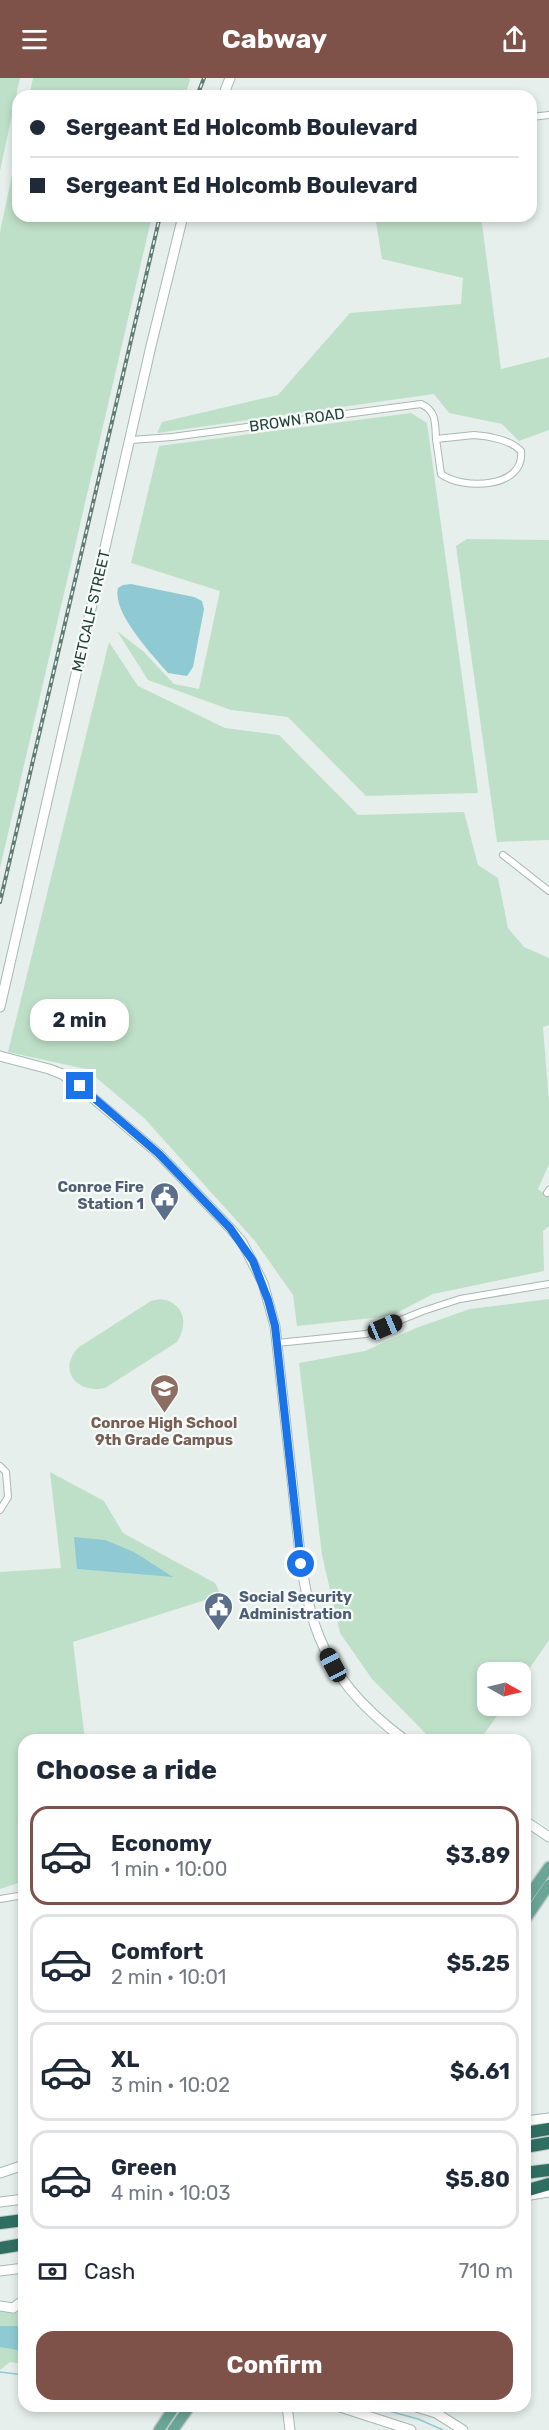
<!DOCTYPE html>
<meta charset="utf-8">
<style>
body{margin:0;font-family:Rubik,sans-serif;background:#f2f2f3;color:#1f2937;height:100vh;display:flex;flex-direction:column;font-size:22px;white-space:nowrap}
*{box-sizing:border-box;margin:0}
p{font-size:20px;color:#747a83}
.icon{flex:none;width:33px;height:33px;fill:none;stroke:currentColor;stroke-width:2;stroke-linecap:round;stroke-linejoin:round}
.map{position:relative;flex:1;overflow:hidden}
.drawer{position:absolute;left:18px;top:1656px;width:513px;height:678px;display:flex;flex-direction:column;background:#fff;border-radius:18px;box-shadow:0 3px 9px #0003}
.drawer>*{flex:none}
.hud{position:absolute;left:12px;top:12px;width:525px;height:132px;border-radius:18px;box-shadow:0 3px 9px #0003;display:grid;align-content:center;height:132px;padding:0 18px;background:#fff}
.needle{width:39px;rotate:98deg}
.buttons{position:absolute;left:477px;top:1584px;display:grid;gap:12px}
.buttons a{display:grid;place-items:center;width:54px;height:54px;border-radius:12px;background:#fff;box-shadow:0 3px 9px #0003;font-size:30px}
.end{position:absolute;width:27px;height:27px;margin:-14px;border:8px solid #1a73e8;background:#fff;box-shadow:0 0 0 3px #fff}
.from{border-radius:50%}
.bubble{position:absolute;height:42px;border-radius:18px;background:#fff;box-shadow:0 3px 9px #0003;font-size:20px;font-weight:700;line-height:42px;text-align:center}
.car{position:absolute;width:18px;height:36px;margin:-18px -9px;border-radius:8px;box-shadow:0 0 4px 2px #0007;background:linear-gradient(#222 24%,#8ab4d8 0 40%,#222 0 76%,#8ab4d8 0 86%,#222 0)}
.hud b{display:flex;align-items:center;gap:21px;height:57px;font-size:22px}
.hud b+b{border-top:2px solid #e0e1e3}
.hud i{width:15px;height:15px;background:#1f2937}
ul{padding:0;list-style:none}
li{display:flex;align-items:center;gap:18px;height:99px;margin:0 12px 9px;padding:0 6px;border:3px solid #e0e1e3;border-radius:18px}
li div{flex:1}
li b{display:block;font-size:22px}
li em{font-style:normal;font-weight:700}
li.selected{border-color:#7f5249}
li>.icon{width:54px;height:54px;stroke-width:1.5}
h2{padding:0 18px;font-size:27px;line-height:72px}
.pay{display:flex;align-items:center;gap:15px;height:66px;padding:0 18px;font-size:22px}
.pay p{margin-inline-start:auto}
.button{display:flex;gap:12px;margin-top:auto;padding:12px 18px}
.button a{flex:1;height:69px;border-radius:18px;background:#7f5249;color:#fff;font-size:24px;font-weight:700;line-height:69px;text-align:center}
header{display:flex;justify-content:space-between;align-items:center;height:78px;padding:0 18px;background:#7f5249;color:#fff;font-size:27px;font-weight:700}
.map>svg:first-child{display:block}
.green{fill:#bfe0c8}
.water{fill:#8ec9d4}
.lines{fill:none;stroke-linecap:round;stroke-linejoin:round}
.stream{stroke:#8ec9d4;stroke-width:1.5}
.street-casing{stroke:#a8b8b2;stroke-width:8}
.secondary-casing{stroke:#a4bbb3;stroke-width:11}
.primary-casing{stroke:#c2cac8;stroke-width:13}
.highway-casing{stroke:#c2cac8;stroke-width:14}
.street{stroke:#fff;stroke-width:6}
.secondary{stroke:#fff;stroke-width:9}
.primary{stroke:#6aa596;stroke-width:10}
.highway{stroke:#2f6f62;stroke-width:12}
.rail-casing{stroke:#5f7d75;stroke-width:4}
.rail{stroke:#f7fbf9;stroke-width:1.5;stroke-dasharray:4.5;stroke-linecap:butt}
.route{stroke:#1a73e8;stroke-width:8}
.labels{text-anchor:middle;stroke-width:4.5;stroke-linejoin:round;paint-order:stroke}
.street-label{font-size:15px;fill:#24423a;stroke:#f7fbf9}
.service-label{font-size:15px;font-weight:bold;fill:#4e5e75;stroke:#f7fbf9;text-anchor:end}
.education-label{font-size:15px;font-weight:bold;fill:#785e54;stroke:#f7fbf9}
</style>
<header><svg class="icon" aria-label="menu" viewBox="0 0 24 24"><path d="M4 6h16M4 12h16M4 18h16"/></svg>Cabway<svg class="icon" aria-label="share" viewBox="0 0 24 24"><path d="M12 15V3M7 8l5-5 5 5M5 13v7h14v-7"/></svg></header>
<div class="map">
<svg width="549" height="2352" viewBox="0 0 549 2352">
<rect width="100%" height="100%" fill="#e6efeb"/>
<path class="green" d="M0,0H20L0,93Z
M33,0H189L190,2L185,18H29Z
M18,69V138H152L0,790V154Z
M375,138H481L501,291L549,279V352L519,363L502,346L449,335L434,316L157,355L162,344L278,317L350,235L461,226L463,200L382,181Z
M411,335L427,345L478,715L366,718L288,639L231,632L148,602L117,553L144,574L174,606L199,611L220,513L131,485L159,368Z
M467,461L549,462V762L497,764L456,468Z
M109,564L138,608L225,650L279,657L358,737L464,734L478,787L498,800L508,850L524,869L549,880V947L543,949L549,1024V1086L538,1111L549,1119V1148L543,1153L544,1193L433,1216L391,1238L297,1248L293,1217L255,1163L144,1040L86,991L8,974Z
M160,1221C184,1224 189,1245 177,1264L105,1310C76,1316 57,1291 79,1269L151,1223Z
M549,1221V1562L521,1603L520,1594H488V1628H504L480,1662H432L372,1601L340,1555L322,1477L299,1285L365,1273L416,1250L470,1231Z
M50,1394L104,1423L123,1455L215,1505L221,1517L73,1564L85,1662H24V1803L0,1811V1494L61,1490Z
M0,2233H24V2286L10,2284L0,2292Z"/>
<path class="water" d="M131,506L194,519L202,523L204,531L193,589L187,598L168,595C152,576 112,535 118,510L123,507Z
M74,1459L105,1462L134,1474L173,1499L77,1491Z
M0,2248H24V2273L0,2269Z"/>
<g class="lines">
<path class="stream" d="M0,2294L24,2297
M371,2328L418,2341L443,2352"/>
<defs>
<path id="street" d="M531,39L549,37
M474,357C489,358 511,362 521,373C525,411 462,412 441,396L436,361Z
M131,362L172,359L421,326C437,333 435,346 436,361
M503,777L549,813
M547,1115L549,1112
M277,1265L366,1256L423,1233L460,1221L549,1206
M0,1388L6,1394L8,1419L0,1432
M0,1821L24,1817"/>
<path id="secondary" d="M223,18L230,0
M0,929L151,268L183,138
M0,978L49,991L62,996L80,1009L159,1076L230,1150L242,1164L263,1205L275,1248C281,1303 287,1357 293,1411C305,1524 306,1589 405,1662
M525,1743L549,1759
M525,2043L549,2040
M0,2095L24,2087
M525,2118L549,2114
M0,2124L24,2121
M0,2193L24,2190
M0,2228L13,2230L24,2222
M287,2328L290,2352
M337,2328L411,2352
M413,2328L436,2335L463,2352"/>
<path id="primary" d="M525,1823L549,1789
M525,1842L549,1807
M159,2352L175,2328
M173,2352L190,2328"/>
<path id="highway" d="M525,2055L549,2051
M525,2069L549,2065
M525,2095L549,2092
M525,2113L549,2106
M0,2145L24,2142
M0,2170L24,2166"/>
</defs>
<use href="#street" class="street-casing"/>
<use href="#secondary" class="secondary-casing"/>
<use href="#primary" class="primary-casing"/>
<use href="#highway" class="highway-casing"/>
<use href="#street" class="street"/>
<use href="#secondary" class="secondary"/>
<use href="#primary" class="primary"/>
<use href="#highway" class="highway"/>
<defs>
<path id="rail" d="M197,18L204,0
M0,824L160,138"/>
</defs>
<use href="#rail" class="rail-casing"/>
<use href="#rail" class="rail"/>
</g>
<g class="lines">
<path class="route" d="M80,1008L159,1076L230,1150L253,1183L268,1222L275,1248L301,1486"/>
</g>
<defs>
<symbol id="civic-pin" viewBox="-11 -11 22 30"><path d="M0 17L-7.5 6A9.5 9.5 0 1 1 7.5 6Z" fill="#5c6f8a" stroke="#f7fbf9"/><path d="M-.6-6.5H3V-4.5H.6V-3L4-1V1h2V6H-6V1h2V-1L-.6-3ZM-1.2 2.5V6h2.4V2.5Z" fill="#fff"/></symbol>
<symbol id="school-pin" viewBox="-11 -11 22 30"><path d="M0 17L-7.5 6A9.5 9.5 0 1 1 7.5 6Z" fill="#8d6e63" stroke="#f7fbf9"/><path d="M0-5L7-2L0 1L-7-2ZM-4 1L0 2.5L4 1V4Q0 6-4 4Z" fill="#fff"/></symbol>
</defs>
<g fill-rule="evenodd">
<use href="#civic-pin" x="148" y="1102" width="33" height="45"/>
<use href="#school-pin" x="148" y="1294" width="33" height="45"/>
<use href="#civic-pin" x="202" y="1512" width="33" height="45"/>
</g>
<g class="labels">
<g class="street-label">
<text transform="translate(297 342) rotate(-8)" y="5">BROWN ROAD</text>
<text transform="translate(91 533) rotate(-77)" y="5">METCALF STREET</text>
</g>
<g class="service-label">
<text x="144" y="1114">Conroe Fire<tspan x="144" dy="17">Station 1</tspan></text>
<text x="239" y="1524" text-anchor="start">Social Security<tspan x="239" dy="17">Administration</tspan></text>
</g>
<g class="education-label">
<text x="164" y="1350">Conroe High School<tspan x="164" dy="17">9th Grade Campus</tspan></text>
</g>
</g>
</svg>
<div class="buttons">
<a><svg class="needle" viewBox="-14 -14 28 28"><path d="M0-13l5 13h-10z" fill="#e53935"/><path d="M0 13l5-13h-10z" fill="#747a83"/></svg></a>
</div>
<i class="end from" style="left:301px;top:1486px"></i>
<i class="end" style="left:80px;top:1008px"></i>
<div class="bubble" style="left:30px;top:921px;width:99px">2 min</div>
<i class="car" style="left:385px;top:1249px;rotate:67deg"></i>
<i class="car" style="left:333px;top:1587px;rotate:332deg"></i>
<div class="hud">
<b><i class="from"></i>Sergeant Ed Holcomb Boulevard</b>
<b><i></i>Sergeant Ed Holcomb Boulevard</b>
</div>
<section class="drawer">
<h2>Choose a ride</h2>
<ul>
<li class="selected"><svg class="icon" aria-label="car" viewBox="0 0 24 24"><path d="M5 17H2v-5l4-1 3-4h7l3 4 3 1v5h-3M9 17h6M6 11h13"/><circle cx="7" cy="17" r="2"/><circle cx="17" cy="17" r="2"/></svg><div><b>Economy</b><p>1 min · 10:00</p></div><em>$3.89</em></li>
<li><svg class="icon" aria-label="car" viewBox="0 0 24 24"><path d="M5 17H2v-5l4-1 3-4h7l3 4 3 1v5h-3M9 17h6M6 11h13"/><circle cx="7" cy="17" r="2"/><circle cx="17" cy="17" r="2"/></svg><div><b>Comfort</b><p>2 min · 10:01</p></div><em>$5.25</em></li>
<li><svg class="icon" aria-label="car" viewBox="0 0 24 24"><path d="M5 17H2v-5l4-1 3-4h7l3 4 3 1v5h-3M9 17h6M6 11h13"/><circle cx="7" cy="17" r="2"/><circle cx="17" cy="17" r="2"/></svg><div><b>XL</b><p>3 min · 10:02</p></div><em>$6.61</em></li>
<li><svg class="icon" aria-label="car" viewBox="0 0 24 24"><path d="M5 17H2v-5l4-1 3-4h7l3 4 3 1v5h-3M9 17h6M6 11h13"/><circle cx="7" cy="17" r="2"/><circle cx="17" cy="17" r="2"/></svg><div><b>Green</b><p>4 min · 10:03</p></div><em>$5.80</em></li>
</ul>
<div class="pay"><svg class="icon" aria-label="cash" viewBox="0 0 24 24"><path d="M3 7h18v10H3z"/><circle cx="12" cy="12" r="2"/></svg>Cash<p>710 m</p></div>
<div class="button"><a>Confirm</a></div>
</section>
</div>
